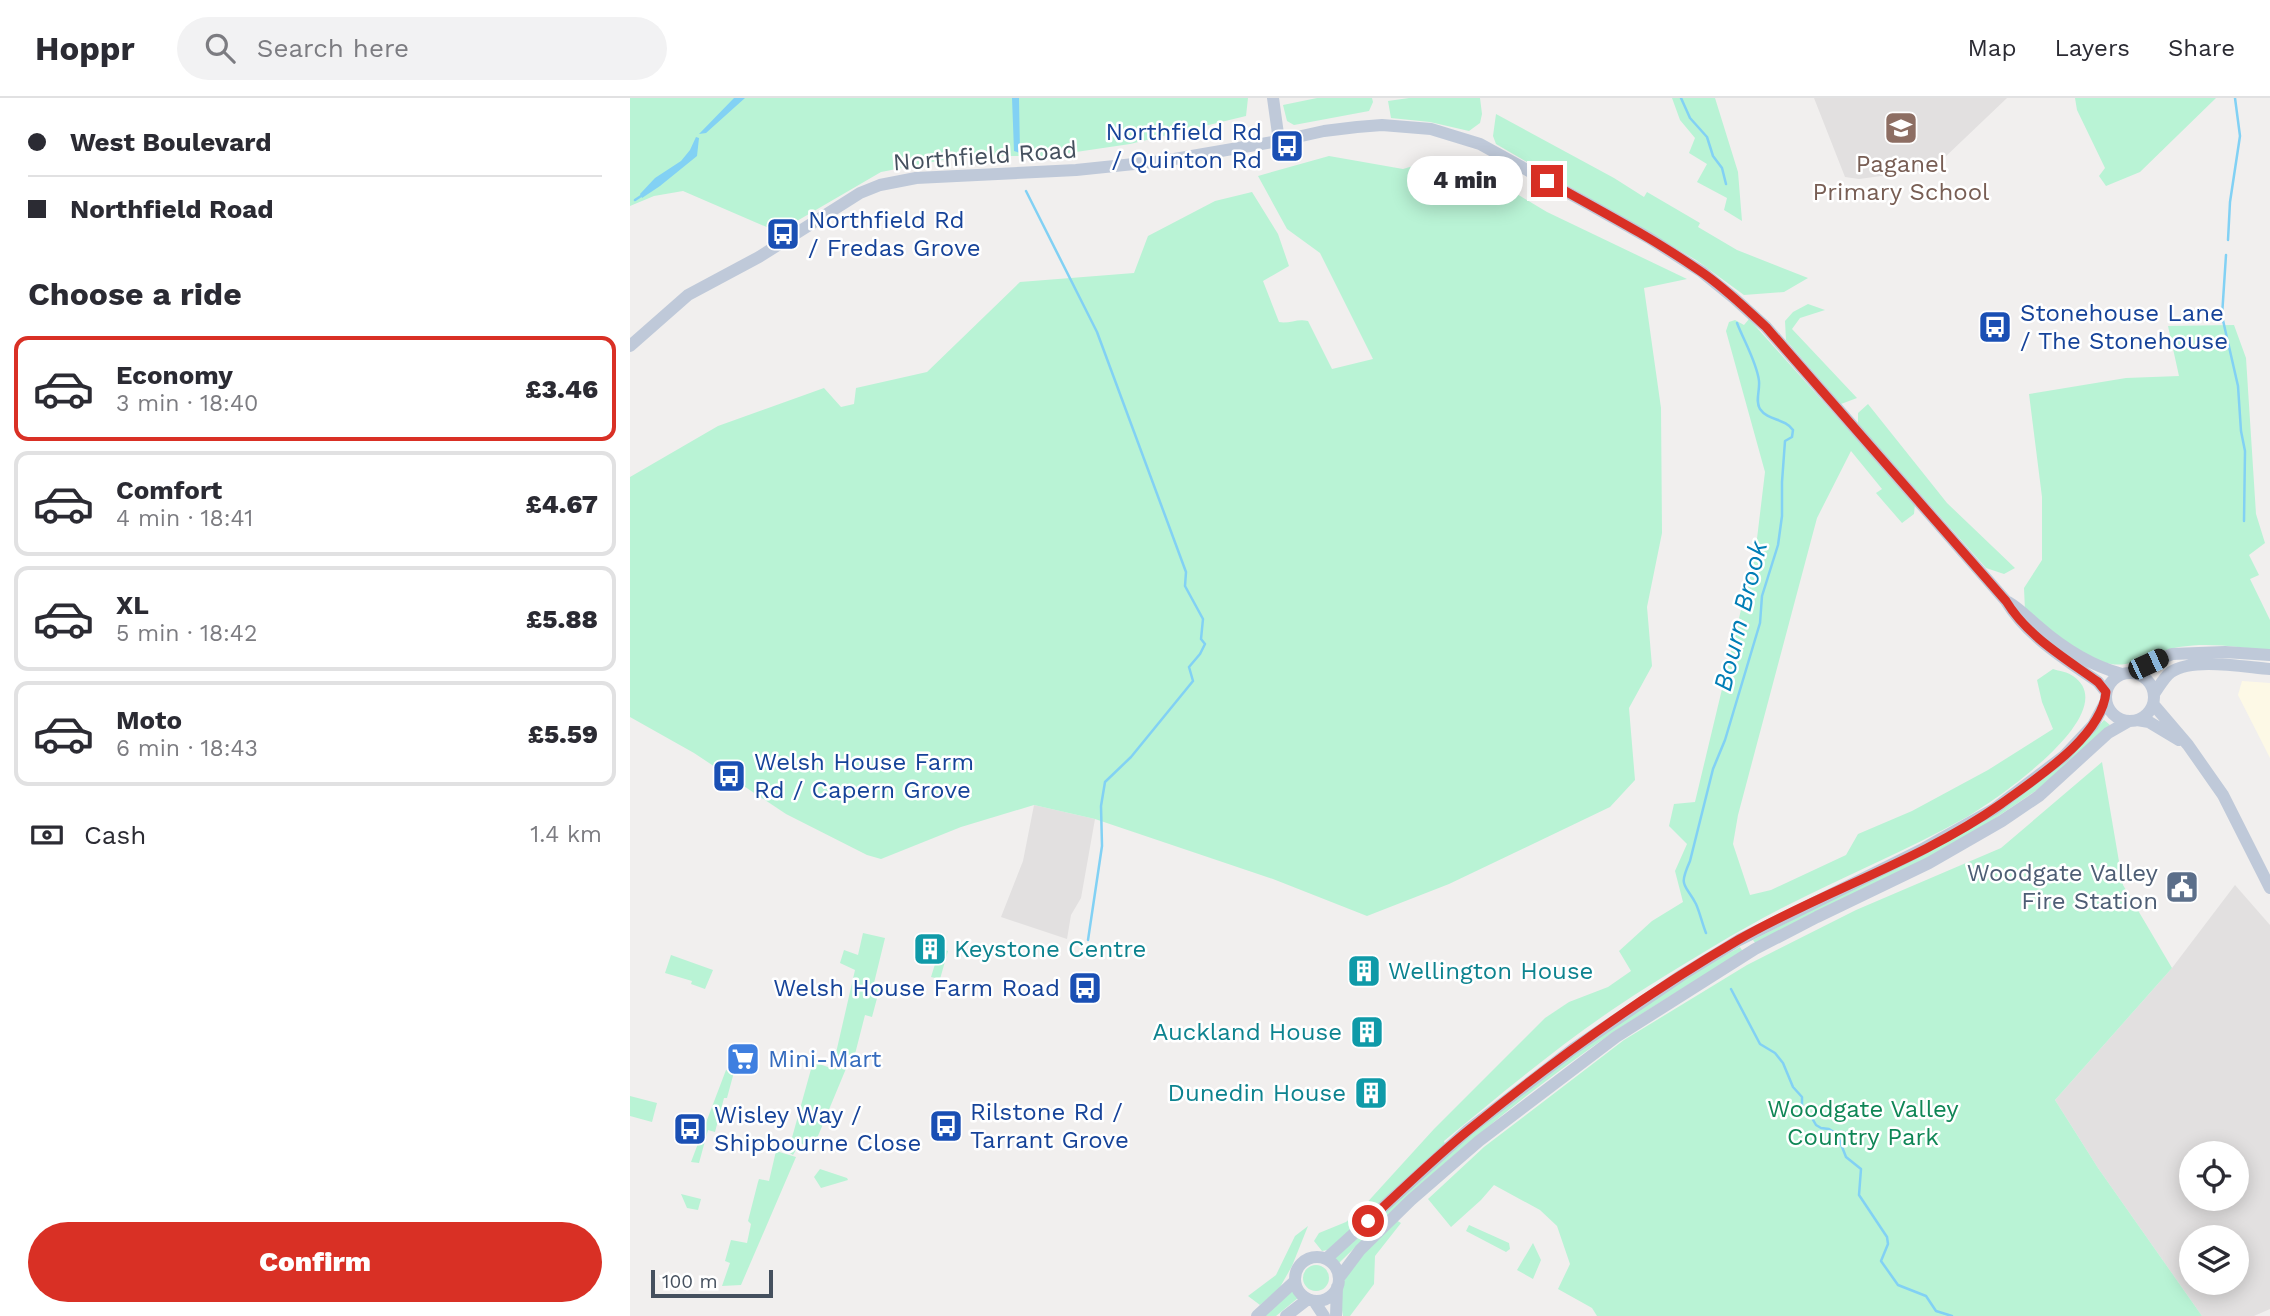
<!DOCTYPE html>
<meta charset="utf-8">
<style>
body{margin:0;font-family:"Work Sans",sans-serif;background:#f2f2f3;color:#2b2b33;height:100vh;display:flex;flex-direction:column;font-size:26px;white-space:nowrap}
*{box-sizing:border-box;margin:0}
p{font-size:23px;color:#7c7c81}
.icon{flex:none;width:38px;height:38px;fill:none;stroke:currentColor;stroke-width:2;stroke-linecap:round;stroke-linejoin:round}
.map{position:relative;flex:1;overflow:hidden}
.drawer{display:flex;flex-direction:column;background:#fff;width:630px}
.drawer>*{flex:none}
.top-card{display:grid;align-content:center;height:154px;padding:0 28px;background:#fff}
.buttons{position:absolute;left:1549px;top:1043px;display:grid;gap:14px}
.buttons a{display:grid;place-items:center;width:70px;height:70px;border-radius:50%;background:#fff;box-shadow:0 4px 18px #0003;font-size:35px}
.scale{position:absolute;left:21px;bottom:18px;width:122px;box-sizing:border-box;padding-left:7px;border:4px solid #45505e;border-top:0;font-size:19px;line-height:24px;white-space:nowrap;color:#45505e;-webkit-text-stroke:5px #fff;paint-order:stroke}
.end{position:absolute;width:32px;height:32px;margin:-16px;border:9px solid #d93025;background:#fff;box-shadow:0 0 0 4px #fff}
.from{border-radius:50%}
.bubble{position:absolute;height:49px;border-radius:24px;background:#fff;box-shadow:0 4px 18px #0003;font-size:23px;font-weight:800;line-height:49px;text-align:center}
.car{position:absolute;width:21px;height:42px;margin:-21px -10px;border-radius:9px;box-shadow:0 0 5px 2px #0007;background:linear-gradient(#222 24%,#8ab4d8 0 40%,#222 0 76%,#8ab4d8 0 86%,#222 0)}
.top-card b{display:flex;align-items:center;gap:24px;height:66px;font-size:26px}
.top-card b+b{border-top:2px solid #e1e1e2}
.top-card i{width:18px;height:18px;background:#2b2b33}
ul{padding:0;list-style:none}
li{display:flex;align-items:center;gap:21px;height:105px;margin:0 14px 10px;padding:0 14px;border:4px solid #e1e1e2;border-radius:14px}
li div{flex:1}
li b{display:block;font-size:26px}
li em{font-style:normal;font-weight:800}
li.selected{border-color:#d93025}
li>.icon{width:63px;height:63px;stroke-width:1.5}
h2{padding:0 28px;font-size:32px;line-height:84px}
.pay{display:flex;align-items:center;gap:18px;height:77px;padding:0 28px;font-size:26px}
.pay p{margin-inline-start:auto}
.primary-button{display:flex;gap:14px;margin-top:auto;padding:14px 28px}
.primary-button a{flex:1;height:80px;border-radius:42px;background:#d93025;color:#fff;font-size:28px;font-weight:800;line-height:80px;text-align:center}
header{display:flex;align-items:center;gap:42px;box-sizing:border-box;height:98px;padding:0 35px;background:#fff;border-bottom:2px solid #e1e1e2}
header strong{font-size:33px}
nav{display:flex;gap:38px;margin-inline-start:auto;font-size:24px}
.search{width:490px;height:63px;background:#f2f2f3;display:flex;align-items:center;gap:18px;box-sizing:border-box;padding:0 24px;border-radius:38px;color:#7c7c81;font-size:26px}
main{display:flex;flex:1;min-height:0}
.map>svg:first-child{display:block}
.commercial{fill:#fdf9e6}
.education{fill:#e2e0e0;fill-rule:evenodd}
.green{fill:#b9f3d5}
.water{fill:#82d1f4}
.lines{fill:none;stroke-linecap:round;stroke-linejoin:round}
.stream{stroke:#82d1f4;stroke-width:2.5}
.secondary{stroke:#bfc9d9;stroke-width:12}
.route{stroke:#d93025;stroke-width:9}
.labels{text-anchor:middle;stroke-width:5;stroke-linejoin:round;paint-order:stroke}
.transit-label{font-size:24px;fill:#164399;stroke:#fff;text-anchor:start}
.street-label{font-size:24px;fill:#45505e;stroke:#fff}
.education-label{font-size:24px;fill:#785e54;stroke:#fff}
.service-label{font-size:24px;fill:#4e5e75;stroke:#fff;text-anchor:end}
.culture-label{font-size:24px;fill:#0d838f;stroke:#fff;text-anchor:start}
.shop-label{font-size:24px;fill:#366cbe;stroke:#fff;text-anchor:start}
.park-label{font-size:24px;fill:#0f8656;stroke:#fff}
.water-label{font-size:26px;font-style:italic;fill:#007eb6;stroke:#fff}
</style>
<header>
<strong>Hoppr</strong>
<div class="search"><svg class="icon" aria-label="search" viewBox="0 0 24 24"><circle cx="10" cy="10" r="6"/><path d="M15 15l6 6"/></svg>Search here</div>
<nav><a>Map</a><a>Layers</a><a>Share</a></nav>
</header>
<main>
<section class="drawer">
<div class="top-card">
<b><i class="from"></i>West Boulevard</b>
<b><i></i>Northfield Road</b>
</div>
<h2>Choose a ride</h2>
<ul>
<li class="selected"><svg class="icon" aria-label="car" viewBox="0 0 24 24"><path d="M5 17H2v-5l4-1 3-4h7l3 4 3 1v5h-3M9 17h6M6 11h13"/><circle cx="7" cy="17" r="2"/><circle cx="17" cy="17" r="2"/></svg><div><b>Economy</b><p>3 min · 18:40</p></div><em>£3.46</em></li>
<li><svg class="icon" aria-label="car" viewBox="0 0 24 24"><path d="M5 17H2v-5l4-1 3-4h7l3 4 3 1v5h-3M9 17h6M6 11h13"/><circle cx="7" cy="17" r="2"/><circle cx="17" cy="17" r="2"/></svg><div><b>Comfort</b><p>4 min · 18:41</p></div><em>£4.67</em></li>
<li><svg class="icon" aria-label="car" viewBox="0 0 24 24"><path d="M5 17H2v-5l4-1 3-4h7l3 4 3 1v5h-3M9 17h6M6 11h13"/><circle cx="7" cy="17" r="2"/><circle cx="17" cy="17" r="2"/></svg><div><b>XL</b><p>5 min · 18:42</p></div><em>£5.88</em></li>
<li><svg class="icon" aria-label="car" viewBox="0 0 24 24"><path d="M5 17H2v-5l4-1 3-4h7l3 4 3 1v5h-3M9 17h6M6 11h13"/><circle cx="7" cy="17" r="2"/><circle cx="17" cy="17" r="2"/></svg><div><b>Moto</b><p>6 min · 18:43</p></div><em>£5.59</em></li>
</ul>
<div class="pay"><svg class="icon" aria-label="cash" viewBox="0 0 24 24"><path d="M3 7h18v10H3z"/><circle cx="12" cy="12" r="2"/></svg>Cash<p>1.4 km</p></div>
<div class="primary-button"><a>Confirm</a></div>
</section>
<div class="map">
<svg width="1640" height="1218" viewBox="0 0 1640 1218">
<rect width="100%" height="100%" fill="#f1efee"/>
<path class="commercial" d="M1612,583L1640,585V660L1608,597Z"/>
<path class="education" d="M1184,0H1377L1313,61L1296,72L1229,81L1215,79Z
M404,707L465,721L451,800L441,817L437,841L371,819L393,763Z
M1605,787L1640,827V1211L1624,1218H1572L1468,1070L1425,1002L1542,870ZM1561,1055H1606V1101H1561ZM1561,1139H1606V1185H1561Z"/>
<path class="green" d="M0,0H618L616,18L500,46L419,58H334L251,74L148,134L53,93L24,98L0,108Z
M687,0H742L743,4L739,13L664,27L657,23L653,7Z
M779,0H850L852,16L850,25L839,33L800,24L761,20L758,3Z
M1042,0H1085L1108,74L1112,123L1094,112L1097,100L1067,84L1077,66L1059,55L1065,40L1050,22Z
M1445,0H1586L1510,74L1476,88L1469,78L1475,70L1447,12Z
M866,16L984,80L1014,99L1017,94L1070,125L1068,129L1107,152L1178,180L1154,194L1114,197L1066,162L866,46L863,38Z
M699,58L773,71L790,66L872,87L917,114L1057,181L1014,190L1031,310L1032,435L1017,509L1022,568L999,610L1005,682L980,709L819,786L737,818L643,781L465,721L404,707L331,729L251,761L237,757L156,716L64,655L0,619V379L88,328L194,290L211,309L224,306L226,290L297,274L390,184L504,175L518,138L585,103L622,94L648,136L659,168L633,183L649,224C659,226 668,220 678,223L702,271L743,261L690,155L657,131L628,78Z
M1178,206L1195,212L1170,220L1162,231L1227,300L1211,306L1156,242L1155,223L1163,214Z
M1119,221L1285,406L1284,416L1272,425L1246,395L1252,391L1221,353L1187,420L1108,717L1103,746L1120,797L1141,792L1216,757L1228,736L1282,713L1358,672L1423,631L1412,604L1407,582L1423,571C1429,573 1438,574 1443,578C1496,614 1363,704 1335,720C1276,753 1214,778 1154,809C1107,833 1061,862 1017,889C945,934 879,989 814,1043L815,1046L698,1152L692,1153L684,1143L689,1135L716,1124L733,1109L804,1031L915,920L939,904L978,889L1001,873L989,853L1022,823L1053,804L1045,773L1057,746L1039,728L1044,706L1065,704L1126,449L1135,374L1096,233L1099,224L1105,222L1114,227Z
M1604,227L1616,260L1626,416L1635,445L1619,457L1629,477L1620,481L1640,522V553C1610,549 1579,544 1549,549C1527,552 1504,570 1481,566C1448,560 1421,533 1395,513L1394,490L1412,462V399L1399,296L1496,280L1549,278L1538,228Z
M1238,306L1317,405L1385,470L1374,476L1356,470L1228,326V315Z
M1474,622L1480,627L1410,690L1330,744L1126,846L1123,842L1324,739L1457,641Z
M1472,664L1493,787L1542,870L1425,1002L1468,1070L1572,1218H967L962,1210L928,1191L940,1166L927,1128L910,1112L864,1087L851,1102L821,1129L798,1101L854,1049L994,942L1117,867L1226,812L1371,750Z
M233,835L255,840L244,885L250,889L242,919L235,917L224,960L220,961L183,1050L170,1045L163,1057L158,1054L183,964L201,970L203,968L225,872L210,865L214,852L228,857Z
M1110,849L1113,854C1057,888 1000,921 947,960C862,1021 783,1092 709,1165L704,1160C739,1128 774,1093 810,1062C900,985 1006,906 1110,849Z
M310,850L318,853L310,881L301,879Z
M41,857L83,872L75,891L61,886L62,883L35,875Z
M96,972L104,974L97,1000H94L85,1034L78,1032L69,1065L61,1064Z
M0,998L27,1005L22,1024L0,1018Z
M146,1053L166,1059L111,1187L92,1188L100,1165L95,1163L101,1142L117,1145L121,1126L118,1123L128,1084L129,1081L139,1083Z
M190,1071L217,1080L218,1082L191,1090L184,1079Z
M51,1096L71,1101L68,1112L57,1110Z
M766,1122L771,1125L745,1158L744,1186L720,1218H713C711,1208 710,1196 713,1185C719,1166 752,1137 766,1122Z
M839,1127L879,1145L880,1151L876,1154L836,1133Z
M678,1128L662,1168L649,1191L630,1207L618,1198L646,1177L665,1138Z
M903,1145L911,1162L903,1181L887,1172Z
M673 1180a13 13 0 1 1 26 0a13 13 0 1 1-26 0Z
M663,1192L668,1200L646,1218H632Z"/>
<path class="water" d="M104,0H115L76,35L69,36Z
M382,0H389L390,55L384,53Z
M66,39L69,40L67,58L30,88L12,100L10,96L25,80L51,63L60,52Z"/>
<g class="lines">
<path class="stream" d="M1051,0L1060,20L1077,39L1083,58L1092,70L1096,86
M396,93L467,234L556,474L555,488L573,521L571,541L575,546L570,556L559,569L563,583L501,659L475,684L471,708L472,748L458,842
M5,102L14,96
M1598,142L1600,104L1610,38L1605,0
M1596,157L1592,218L1608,288L1611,333L1615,353L1614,423
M1076,835C1072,825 1070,815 1066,806C1055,785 1048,790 1060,763L1083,671L1095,642L1130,525L1132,498L1148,447L1152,418V384L1155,343L1162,339L1163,332C1155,320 1138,323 1130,311C1125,303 1130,293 1129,283C1127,265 1114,243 1107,225
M1101,891L1130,946L1145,955L1153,965L1163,989L1172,999V1015L1182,1020L1186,1027L1191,1030L1199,1031L1207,1036L1216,1059L1231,1071L1229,1097L1257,1139L1258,1146L1251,1163L1268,1187L1296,1198L1306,1213L1322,1218"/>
<path class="secondary" d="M643,0L649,43
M0,248L58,197L129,159L230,95L250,87L286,80L446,72L533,63L649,43L694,33L727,29L752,27L801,31L850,46L962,108L1019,140L1072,174L1104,200L1136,229L1376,503C1398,539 1435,561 1468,584L1476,594
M1378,504C1390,511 1398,520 1409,529C1432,549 1462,568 1492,576
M1502,574L1542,556L1595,554L1640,557
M1476 599a24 24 0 1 1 48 0a24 24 0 1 1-48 0Z
M1524,596C1529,589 1534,579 1541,574C1563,559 1614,569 1640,571
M1523,606L1558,647L1593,697L1640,790
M1507,622L1519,624L1549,642
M665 1181a22 22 0 1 1 44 0a22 22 0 1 1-44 0Z
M696,1161L838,1032L943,951L1052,877L1109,842L1291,752L1364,711L1434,658L1463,627L1476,603
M709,1180L730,1152L781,1102L849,1043L986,939L1125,851L1187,819L1299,765L1372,723L1409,698L1478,635L1499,623
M684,1203L694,1218
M627,1218L665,1183
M656,1218L678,1201
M706,1218L707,1189"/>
</g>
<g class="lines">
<path class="route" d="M738,1123C772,1092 804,1060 840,1031C924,962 1014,897 1108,842C1193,793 1290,763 1371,706C1405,681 1472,639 1476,594L1468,584C1435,560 1398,539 1376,503L1136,229C1115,210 1094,189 1070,173C1021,139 969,112 917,83"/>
</g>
<defs>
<symbol id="school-square" viewBox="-11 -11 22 22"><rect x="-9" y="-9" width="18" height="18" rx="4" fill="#8d6e63" stroke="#fff"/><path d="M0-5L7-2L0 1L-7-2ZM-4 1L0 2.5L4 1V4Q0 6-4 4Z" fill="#fff"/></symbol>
<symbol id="bus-square" viewBox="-11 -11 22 22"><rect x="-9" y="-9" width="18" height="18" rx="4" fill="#1a4fb4" stroke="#fff"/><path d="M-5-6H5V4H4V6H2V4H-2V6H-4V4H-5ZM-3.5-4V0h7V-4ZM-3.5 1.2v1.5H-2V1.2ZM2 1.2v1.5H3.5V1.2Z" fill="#fff"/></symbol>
<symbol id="civic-square" viewBox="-11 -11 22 22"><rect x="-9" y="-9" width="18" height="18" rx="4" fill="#5c6f8a" stroke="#fff"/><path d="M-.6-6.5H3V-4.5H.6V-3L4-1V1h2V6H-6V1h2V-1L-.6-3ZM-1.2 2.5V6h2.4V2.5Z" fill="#fff"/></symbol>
<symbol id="building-square" viewBox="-11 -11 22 22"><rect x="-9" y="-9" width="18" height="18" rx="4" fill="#0f9aa8" stroke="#fff"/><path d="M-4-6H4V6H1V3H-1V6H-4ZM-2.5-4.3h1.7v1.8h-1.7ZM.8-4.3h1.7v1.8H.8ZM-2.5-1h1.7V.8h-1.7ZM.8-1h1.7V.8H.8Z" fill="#fff"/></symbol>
<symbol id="supermarket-square" viewBox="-11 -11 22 22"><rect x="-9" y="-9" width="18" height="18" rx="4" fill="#3f7fe0" stroke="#fff"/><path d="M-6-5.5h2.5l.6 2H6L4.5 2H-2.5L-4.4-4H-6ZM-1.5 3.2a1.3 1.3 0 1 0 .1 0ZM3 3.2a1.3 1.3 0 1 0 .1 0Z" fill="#fff"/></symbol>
</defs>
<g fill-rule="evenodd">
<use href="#school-square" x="1252" y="11" width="38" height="38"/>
<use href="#bus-square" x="638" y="29" width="38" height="38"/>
<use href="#bus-square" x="134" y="117" width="38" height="38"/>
<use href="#bus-square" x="1346" y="210" width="38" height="38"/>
<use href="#bus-square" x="80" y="659" width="38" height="38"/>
<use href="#civic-square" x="1533" y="770" width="38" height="38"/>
<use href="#building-square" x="281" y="832" width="38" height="38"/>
<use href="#building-square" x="715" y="854" width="38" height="38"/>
<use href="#bus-square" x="436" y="871" width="38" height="38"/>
<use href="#building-square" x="718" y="915" width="38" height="38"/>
<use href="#supermarket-square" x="94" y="942" width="38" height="38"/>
<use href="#building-square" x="722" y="976" width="38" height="38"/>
<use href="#bus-square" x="297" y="1009" width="38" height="38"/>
<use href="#bus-square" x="41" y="1012" width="38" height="38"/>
</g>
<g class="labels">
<g class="transit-label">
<text x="632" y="42" text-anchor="end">Northfield Rd<tspan x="632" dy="28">/ Quinton Rd</tspan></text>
<text x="178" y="130">Northfield Rd<tspan x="178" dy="28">/ Fredas Grove</tspan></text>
<text x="1390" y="223">Stonehouse Lane<tspan x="1390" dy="28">/ The Stonehouse</tspan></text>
<text x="124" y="672">Welsh House Farm<tspan x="124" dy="28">Rd / Capern Grove</tspan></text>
<text x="430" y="898" text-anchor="end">Welsh House Farm Road</text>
<text x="340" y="1022">Rilstone Rd /<tspan x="340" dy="28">Tarrant Grove</tspan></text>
<text x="84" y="1025">Wisley Way /<tspan x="84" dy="28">Shipbourne Close</tspan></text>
</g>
<g class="street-label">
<text transform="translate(355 58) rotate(-4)" y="8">Northfield Road</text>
</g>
<g class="education-label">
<text x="1271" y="74">Paganel<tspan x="1271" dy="28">Primary School</tspan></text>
</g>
<g class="service-label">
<text x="1528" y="783">Woodgate Valley<tspan x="1528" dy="28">Fire Station</tspan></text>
</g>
<g class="culture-label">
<text x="324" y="859">Keystone Centre</text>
<text x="758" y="881">Wellington House</text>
<text x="712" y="942" text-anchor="end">Auckland House</text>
<text x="716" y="1003" text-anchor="end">Dunedin House</text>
</g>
<g class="shop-label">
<text x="138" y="969">Mini-Mart</text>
</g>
<g class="park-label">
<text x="1233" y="1019">Woodgate Valley<tspan x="1233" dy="28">Country Park</tspan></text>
</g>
<g class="water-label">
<text transform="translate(1110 518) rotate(-76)" y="9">Bourn Brook</text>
</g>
</g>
</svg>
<div class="buttons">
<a><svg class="icon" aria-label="locate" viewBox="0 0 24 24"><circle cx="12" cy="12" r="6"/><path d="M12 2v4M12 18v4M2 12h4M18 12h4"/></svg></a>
<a><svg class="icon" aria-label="layers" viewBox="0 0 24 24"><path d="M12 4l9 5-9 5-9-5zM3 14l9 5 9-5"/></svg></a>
</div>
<div class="scale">100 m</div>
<i class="end from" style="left:738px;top:1123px"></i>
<i class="end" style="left:917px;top:83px"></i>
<div class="bubble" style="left:777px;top:58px;width:116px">4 min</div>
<i class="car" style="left:1518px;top:566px;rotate:65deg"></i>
</div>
</main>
